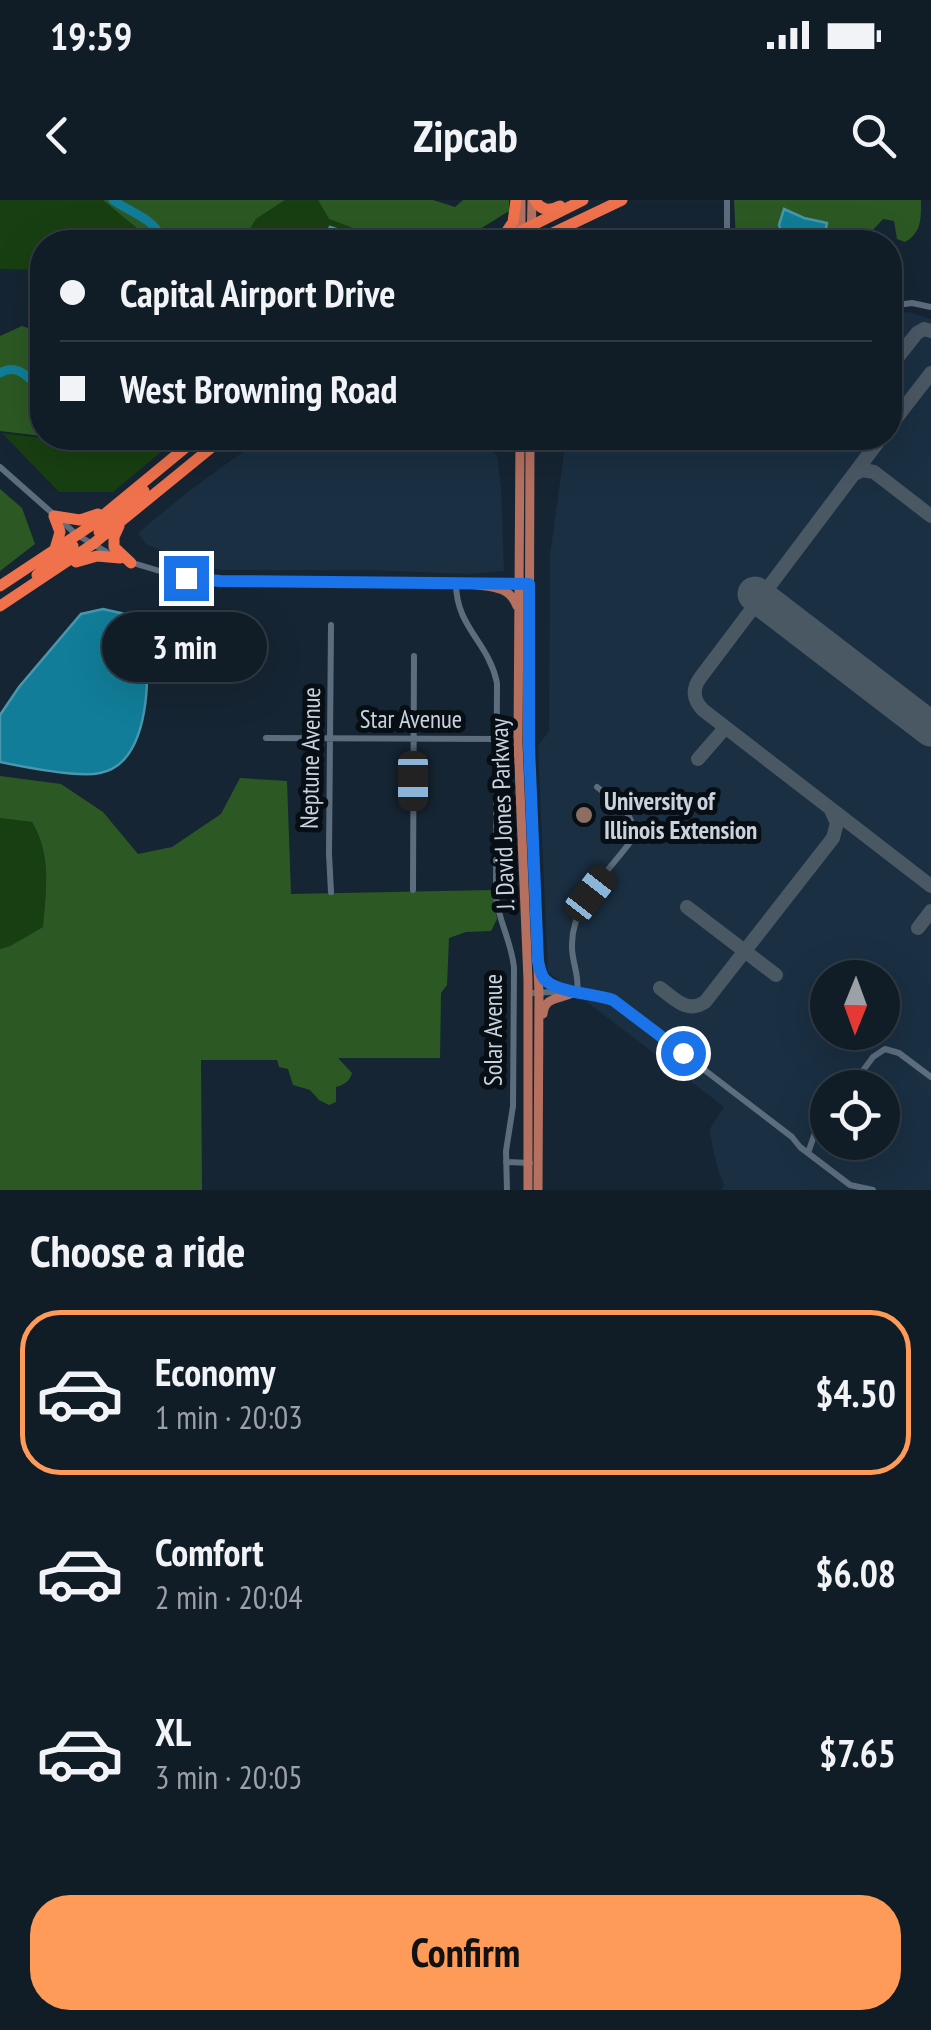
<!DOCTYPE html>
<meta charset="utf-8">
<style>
body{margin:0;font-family:"PT Sans Narrow",sans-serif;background:#19252e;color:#f1f3f6;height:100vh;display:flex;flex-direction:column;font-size:38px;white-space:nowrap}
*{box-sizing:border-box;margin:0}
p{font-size:32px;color:#9ca1a7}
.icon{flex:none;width:55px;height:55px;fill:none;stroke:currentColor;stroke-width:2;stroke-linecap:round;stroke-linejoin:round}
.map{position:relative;height:990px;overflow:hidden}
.details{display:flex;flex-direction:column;background:#101c26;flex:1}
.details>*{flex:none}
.banner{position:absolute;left:30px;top:30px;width:872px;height:220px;border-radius:40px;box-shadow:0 10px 40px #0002,0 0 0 2px #303a43;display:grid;align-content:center;height:220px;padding:0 30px;background:#101c26}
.needle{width:65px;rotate:181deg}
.tools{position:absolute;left:810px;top:760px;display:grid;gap:20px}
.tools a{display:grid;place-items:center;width:90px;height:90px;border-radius:50%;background:#101c26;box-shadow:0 10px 40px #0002,0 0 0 2px #303a43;font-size:50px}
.end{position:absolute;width:45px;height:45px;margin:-22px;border:12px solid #1a73e8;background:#fff;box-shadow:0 0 0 5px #fff}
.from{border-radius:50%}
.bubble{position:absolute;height:70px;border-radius:35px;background:#101c26;box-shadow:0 10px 40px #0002,0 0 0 2px #303a43;font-size:32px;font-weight:700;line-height:70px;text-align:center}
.car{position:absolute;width:30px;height:60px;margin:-30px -15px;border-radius:12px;box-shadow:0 0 8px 2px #0007;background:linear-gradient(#222 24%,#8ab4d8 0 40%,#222 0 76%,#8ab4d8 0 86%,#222 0)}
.banner b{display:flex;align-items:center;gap:35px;height:95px;font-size:38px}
.banner b+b{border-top:2px solid #303a43}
.banner i{width:25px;height:25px;background:#f1f3f6}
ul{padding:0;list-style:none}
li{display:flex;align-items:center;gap:30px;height:165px;margin:0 20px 15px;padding:0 10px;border:5px solid transparent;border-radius:40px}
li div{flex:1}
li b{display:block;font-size:38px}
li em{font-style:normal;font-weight:700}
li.active{border-color:#fe9b59}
li>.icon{width:90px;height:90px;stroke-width:1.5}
h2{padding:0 30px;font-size:45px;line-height:120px}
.action{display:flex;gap:20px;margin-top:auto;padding:20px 30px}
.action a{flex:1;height:115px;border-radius:40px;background:#fe9b59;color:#111;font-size:40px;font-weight:700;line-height:115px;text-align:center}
.status{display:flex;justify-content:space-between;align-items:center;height:70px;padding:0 50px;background:#101c26;direction:ltr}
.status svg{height:28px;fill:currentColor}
header{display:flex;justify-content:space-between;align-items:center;height:130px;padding:0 30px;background:#101c26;font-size:45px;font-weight:700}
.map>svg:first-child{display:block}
.built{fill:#1a2f42;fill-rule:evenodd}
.green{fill:#183f11}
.forest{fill:#2c5923}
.water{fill:#117d98;stroke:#4897ad;stroke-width:2.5}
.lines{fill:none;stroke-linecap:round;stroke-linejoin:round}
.river{stroke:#117d98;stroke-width:9}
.taxiway{stroke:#4a5864;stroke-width:14}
.runway{stroke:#4a5864;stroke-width:35}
.minor{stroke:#5c6d7e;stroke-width:6}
.major{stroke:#b57060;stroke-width:9}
.highway{stroke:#f0724c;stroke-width:11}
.route{stroke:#1a73e8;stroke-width:12}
.education-dot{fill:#8d6e63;stroke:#070e14;stroke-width:4}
.labels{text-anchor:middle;stroke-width:10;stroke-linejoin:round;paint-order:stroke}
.street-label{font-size:25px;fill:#cad3dd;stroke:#070e14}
.poi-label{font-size:25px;font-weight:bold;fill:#cad3dd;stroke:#070e14;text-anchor:start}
</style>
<div class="status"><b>19:59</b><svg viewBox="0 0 49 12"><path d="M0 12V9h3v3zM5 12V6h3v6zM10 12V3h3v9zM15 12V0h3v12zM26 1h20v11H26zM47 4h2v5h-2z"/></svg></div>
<header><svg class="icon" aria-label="back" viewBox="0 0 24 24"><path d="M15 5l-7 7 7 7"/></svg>Zipcab<svg class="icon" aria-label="search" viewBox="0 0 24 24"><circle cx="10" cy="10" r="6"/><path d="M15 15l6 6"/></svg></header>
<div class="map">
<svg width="931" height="990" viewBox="0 0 931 990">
<rect width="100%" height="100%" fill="#162533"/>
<path class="built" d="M909,112L931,119V990H721L724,985L718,970L709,930L724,907L548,772L538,546L549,531L550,356L566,238H890V113ZM828,778H882V832H828ZM828,888H882V942H828Z
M255,238H475L497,255L501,287L504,371L467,374L372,370H223L203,367L146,344L138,333L190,290L254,244Z"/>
<path class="green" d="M0,0H103L145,35L144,42H42V70L0,69Z
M285,0H318L329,19L366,33L372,42H242L256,19Z
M2,233L42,238H178L113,292H59Z
M0,618L32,622C52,656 46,689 43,727L10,746L0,749Z"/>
<path class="forest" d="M103,0H285L256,19L242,42H144L145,35Z
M318,0H433L455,7L463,0H509V11L480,29L477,42H372L366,33L329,19Z
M734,0H921C921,17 922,33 905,42L897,39L894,21L883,19L873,30L868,42H736Z
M22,126L40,132L42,126V236L0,231V136Z
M0,289L22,308L35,344L0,371Z
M0,576L61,584L103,612L138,654L172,647L221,614L240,578L287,581L291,694L492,690L497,719L491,731L466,732L449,738L447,785L441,793L440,858H338L352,873C350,881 344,885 336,887V902L329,905L319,900L310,890L293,885L288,869L279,867L277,860H201L202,990H0V749L10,746L43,727C46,689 52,656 32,622L0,618Z"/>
<path class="water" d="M784,9L804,18L827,23L823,42H785L779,25Z
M330,27L349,33H358L361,41L359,42H329L324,38Z
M103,409L129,415L143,429C151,468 152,563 100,573C77,578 24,567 0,562V515L19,487L81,414Z"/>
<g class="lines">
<path class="river" d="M113,0C130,13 158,19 162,42
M0,173C18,162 29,179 42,190"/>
<path class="taxiway" d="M890,167L917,133L924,129L931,131
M890,226L931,173
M881,238L700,478C692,489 693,500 703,510L931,686
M853,275L862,270L874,272L931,316
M698,559L725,528
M687,707L776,775
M918,728L931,711
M660,788C675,799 687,814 705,802L833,638L837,623L831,610"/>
<path class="runway" d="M755,394L931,529"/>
<path class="minor" d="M727,42V0
M890,106L912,103L931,107
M0,267L77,335L112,355
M133,363L173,375L208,380L458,383
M456,383C456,428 489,442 497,483L496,697C499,722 512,743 514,768L513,906L506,951L507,990
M491,383L529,384
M331,425L329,654L331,692
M266,538L497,539
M413,690L414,456
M577,792C580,775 571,761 572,744C572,704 609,671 631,641C639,614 616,602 597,587
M528,793C559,792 589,788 617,803L792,937L800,947L850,985L873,990
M850,888L873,857L885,849L899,853L931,877
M808,953L815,933L828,916
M506,962L530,963"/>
<path class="major" d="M521,42V0
M531,42L532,0
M520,238L518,543L528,780V990
M530,238L529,547L539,793L538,990
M465,383C487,388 508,383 517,406
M541,771C546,787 560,786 574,792
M543,814C545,795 561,800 574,792"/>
<path class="highway" d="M535,0C541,11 550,11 560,6
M503,37L513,22L516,0
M499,42L583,0
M534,42L622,0
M54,316L80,320L98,314
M54,316L60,332L55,349
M119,326L114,337V347L131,363
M99,332L144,291
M76,362L97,356L120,358
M37,375L73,346
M0,386L89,327L197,238
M0,406L93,344L223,238"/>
</g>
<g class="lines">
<path class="route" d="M186,378L220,381L529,384V547L538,761C539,766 540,772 543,777C552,793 595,793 613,800L683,853"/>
</g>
<circle class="education-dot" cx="584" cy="615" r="10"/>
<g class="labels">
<g class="street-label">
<text x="411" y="528">Star Avenue</text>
<text transform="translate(310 558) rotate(-89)" y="9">Neptune Avenue</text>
<text transform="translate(502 614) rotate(-92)" y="9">J. David Jones Parkway</text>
<text transform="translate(493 830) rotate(-90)" y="9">Solar Avenue</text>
</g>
<g class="poi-label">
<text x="604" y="610">University of<tspan x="604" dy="29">Illinois Extension</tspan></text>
</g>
</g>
</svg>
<div class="tools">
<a><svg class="needle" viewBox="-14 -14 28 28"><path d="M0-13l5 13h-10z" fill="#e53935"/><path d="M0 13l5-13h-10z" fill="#9ca1a7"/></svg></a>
<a><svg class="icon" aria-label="locate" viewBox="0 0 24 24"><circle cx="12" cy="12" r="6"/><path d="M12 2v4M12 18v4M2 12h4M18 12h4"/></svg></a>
</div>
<i class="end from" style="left:683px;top:853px"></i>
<i class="end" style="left:186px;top:378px"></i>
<div class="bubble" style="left:102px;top:412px;width:165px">3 min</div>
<i class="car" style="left:413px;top:581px;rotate:180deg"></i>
<i class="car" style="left:590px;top:694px;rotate:38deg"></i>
<div class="banner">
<b><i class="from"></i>Capital Airport Drive</b>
<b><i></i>West Browning Road</b>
</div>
</div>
<section class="details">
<h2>Choose a ride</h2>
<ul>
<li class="active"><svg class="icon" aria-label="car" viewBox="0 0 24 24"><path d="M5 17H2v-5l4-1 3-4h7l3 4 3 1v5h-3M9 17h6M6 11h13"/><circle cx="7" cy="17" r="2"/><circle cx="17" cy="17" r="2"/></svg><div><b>Economy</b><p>1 min · 20:03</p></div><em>$4.50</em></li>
<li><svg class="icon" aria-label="car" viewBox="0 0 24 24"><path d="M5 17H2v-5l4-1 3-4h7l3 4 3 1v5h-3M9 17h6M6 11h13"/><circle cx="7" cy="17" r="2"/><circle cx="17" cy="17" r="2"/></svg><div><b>Comfort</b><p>2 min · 20:04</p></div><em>$6.08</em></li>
<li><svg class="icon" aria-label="car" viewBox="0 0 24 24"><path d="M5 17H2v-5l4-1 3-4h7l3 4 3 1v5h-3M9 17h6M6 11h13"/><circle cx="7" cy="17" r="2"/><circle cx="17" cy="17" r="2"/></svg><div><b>XL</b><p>3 min · 20:05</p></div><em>$7.65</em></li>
</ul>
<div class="action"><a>Confirm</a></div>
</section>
